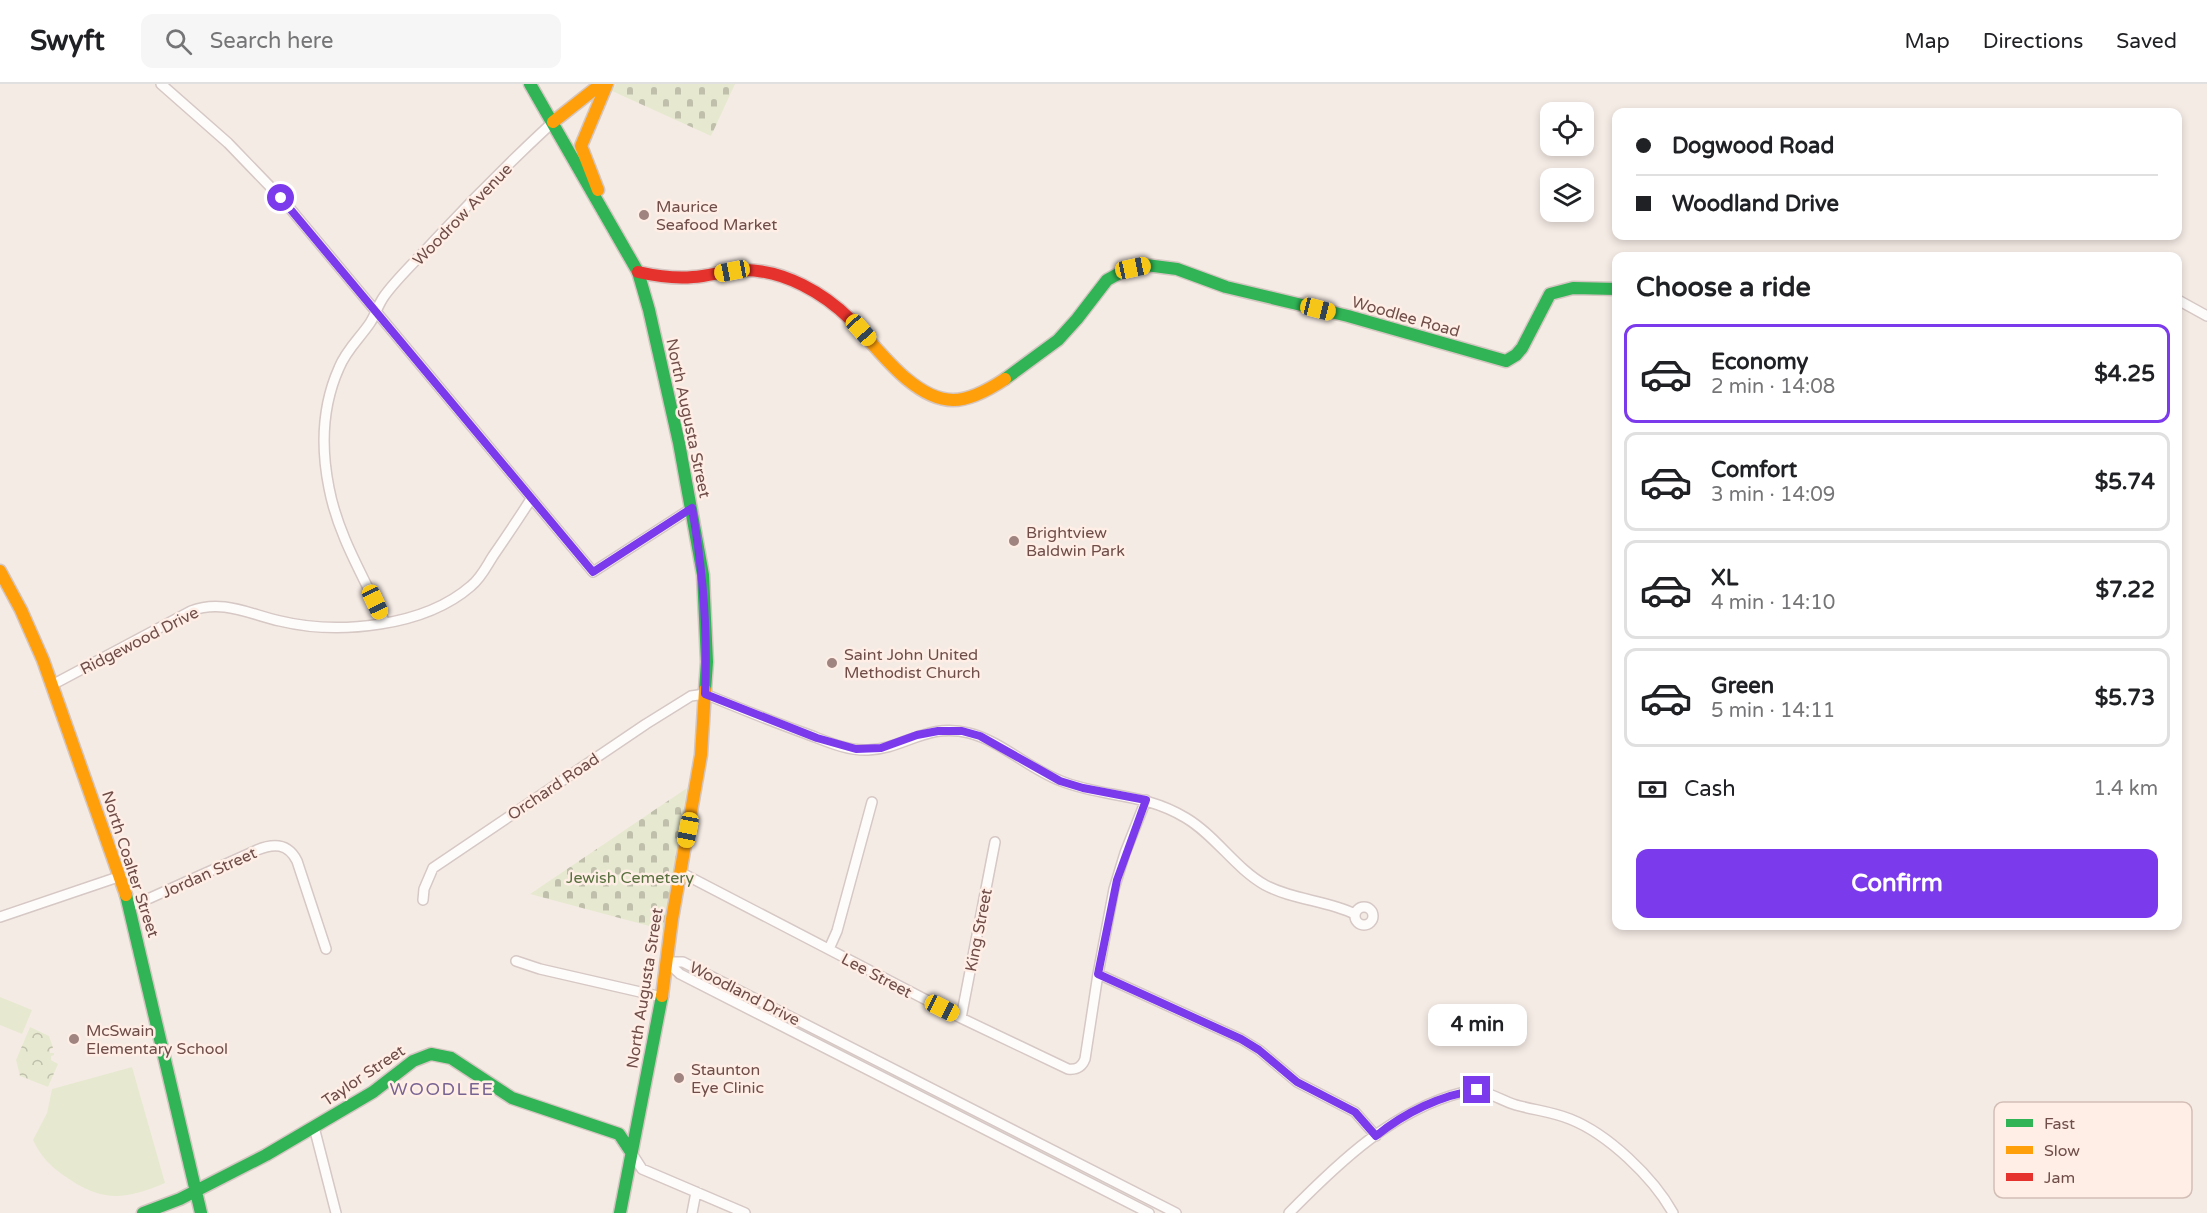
<!DOCTYPE html>
<meta charset="utf-8">
<style>
body{margin:0;font-family:"Varela Round",sans-serif;background:#f6f6f6;color:#202124;height:100vh;display:flex;flex-direction:column;font-size:22px;white-space:nowrap}
*{box-sizing:border-box;margin:0}
p{font-size:20px;color:#757577}
.icon{flex:none;width:33px;height:33px;fill:none;stroke:currentColor;stroke-width:2;stroke-linecap:round;stroke-linejoin:round}
.map{position:relative;flex:1;overflow:hidden}
.side{position:absolute;left:1612px;top:168px;width:570px;height:678px;display:flex;flex-direction:column;background:#fff;border-radius:12px;box-shadow:0 3px 9px #0003}
.side>*{flex:none}
.banner{position:absolute;left:1612px;top:24px;width:570px;height:132px;border-radius:12px;box-shadow:0 3px 9px #0003;display:grid;align-content:center;height:132px;padding:0 24px;background:#fff}
.fabs{position:absolute;left:1540px;top:18px;display:grid;gap:12px}
.fabs a{display:grid;place-items:center;width:54px;height:54px;border-radius:12px;background:#fff;box-shadow:0 3px 9px #0003;font-size:30px}
.end{position:absolute;width:27px;height:27px;margin:-14px;border:8px solid #7c3aed;background:#fff;box-shadow:0 0 0 3px #fff}
.from{border-radius:50%}
.bubble{position:absolute;height:42px;border-radius:12px;background:#fff;box-shadow:0 3px 9px #0003;font-size:20px;font-weight:700;line-height:42px;text-align:center}
.car{position:absolute;width:18px;height:36px;margin:-18px -9px;border-radius:8px;box-shadow:0 0 4px 2px #0007;background:linear-gradient(#f5c518 24%,#345 0 40%,#f5c518 0 76%,#345 0 86%,#f5c518 0)}
.banner b{display:flex;align-items:center;gap:21px;height:57px;font-size:22px}
.banner b+b{border-top:2px solid #e0e0e0}
.banner i{width:15px;height:15px;background:#202124}
ul{padding:0;list-style:none}
li{display:flex;align-items:center;gap:18px;height:99px;margin:0 12px 9px;padding:0 12px;border:3px solid #e0e0e0;border-radius:12px}
li div{flex:1}
li b{display:block;font-size:22px}
li em{font-style:normal;font-weight:700}
li.current{border-color:#7c3aed}
li>.icon{width:54px;height:54px;stroke-width:1.5}
h2{padding:0 24px;font-size:27px;line-height:72px}
.pay{display:flex;align-items:center;gap:15px;height:66px;padding:0 24px;font-size:22px}
.pay p{margin-inline-start:auto}
.action{display:flex;gap:12px;margin-top:auto;padding:12px 24px}
.action a{flex:1;height:69px;border-radius:12px;background:#7c3aed;color:#fff;font-size:24px;font-weight:700;line-height:69px;text-align:center}
header{display:flex;align-items:center;gap:36px;box-sizing:border-box;height:84px;padding:0 30px;background:#fff;border-bottom:2px solid #e0e0e0}
header strong{font-size:28px}
nav{display:flex;gap:33px;margin-inline-start:auto;font-size:21px}
.search{width:420px;height:54px;background:#f6f6f6;display:flex;align-items:center;gap:15px;box-sizing:border-box;padding:0 21px;border-radius:12px;color:#757577;font-size:22px}
.map>svg:first-child{display:block}
.cemetery{fill:url(#cemetery-stones)}
.park{fill:url(#park-crowns)}
.pitch{fill:#e6e9d0}
.lines{fill:none;stroke-linecap:round;stroke-linejoin:round}
.street-casing{stroke:#d6c8c4;stroke-width:12}
.fast-casing{stroke:#d5c6c2;stroke-width:15}
.slow-casing{stroke:#d5c6c2;stroke-width:15}
.jam-casing{stroke:#d5c6c2;stroke-width:15}
.street{stroke:#fefcfb;stroke-width:9}
.fast{stroke:#30b455;stroke-width:12}
.slow{stroke:#ff9f0a;stroke-width:12}
.jam{stroke:#e5322d;stroke-width:12}
.route{stroke:#7c3aed;stroke-width:8}
.poi-dot{fill:#9f847f;stroke:#feeee5;stroke-width:2}
.labels{text-anchor:middle;stroke-width:5;stroke-linejoin:round;paint-order:stroke}
.poi-label{font-size:16px;fill:#704d48;stroke:#feeee5;text-anchor:start}
.street-label{font-size:16px;fill:#704d48;stroke:#feeee5}
.park-label{font-size:16px;fill:#58703e;stroke:#feeee5}
.neighbourhood-label{font-size:18px;letter-spacing:1.5px;fill:#786493;stroke:#feeee5}
.key{fill:#feeee5;stroke:#d3beb6;stroke-width:1.5}
.key-label{font-size:16px;fill:#704d48}
</style>
<header>
<strong>Swyft</strong>
<div class="search"><svg class="icon" aria-label="search" viewBox="0 0 24 24"><circle cx="10" cy="10" r="6"/><path d="M15 15l6 6"/></svg>Search here</div>
<nav><a>Map</a><a>Directions</a><a>Saved</a></nav>
</header>
<div class="map">
<svg width="2207" height="1129" viewBox="0 0 2207 1129">
<defs>
<pattern id="cemetery-stones" width="16" height="16" patternUnits="userSpaceOnUse" patternTransform="scale(1.5)"><rect width="16" height="16" fill="#e6e9d0"/><path d="M2 7V4a2 2 0 0 1 4 0v3zM10 15v-3a2 2 0 0 1 4 0v3z" fill="#bfbfab"/></pattern>
<pattern id="park-crowns" width="20" height="18" patternUnits="userSpaceOnUse" patternTransform="scale(1.5)"><rect width="20" height="18" fill="#e6e9d0"/><path d="M2 6a3 3 0 1 1 6 0M12 15a3 3 0 1 1 6 0" fill="none" stroke="#bfbfab"/></pattern>
</defs>
<rect width="100%" height="100%" fill="#f5ebe5"/>
<path class="cemetery" d="M616,0H735L711,52L612,7Z
M687,704L664,846L530,810Z"/>
<path class="park" d="M30,943L49,952L53,964L50,965V969H54V971L51,972V976L58,980L48,1003L20,992L16,976Z"/>
<path class="pitch" d="M0,913L32,926L22,950L0,941Z
M132,983L165,1099C123,1117 101,1118 63,1091C49,1081 40,1071 33,1056L47,1029L52,1005Z"/>
<g class="lines">
<defs>
<path id="street" d="M161,0L228,59L283,116L593,488L692,424
M2178,216L2207,232
M385,539C365,495 338,452 329,404C321,364 322,322 339,284C346,266 360,254 370,239C376,230 378,220 385,211C399,192 418,175 434,157C472,116 512,76 553,38
M52,601L191,527C222,515 249,530 280,537C338,551 424,543 471,502C481,494 486,483 493,472C506,453 519,434 531,415
M680,788L961,934L1068,985C1077,986 1082,983 1085,975L1098,890L1114,805L1125,769L1146,716
M423,816L424,805L433,784L646,640L691,612L705,610C739,624 773,638 807,650C826,657 847,667 868,666C904,665 927,638 969,649C1001,657 1029,685 1061,697C1104,714 1143,708 1186,734C1216,752 1235,784 1265,801C1293,816 1326,816 1355,830
M130,823L257,766C274,759 288,759 297,777L326,865
M1355 832a9 9 0 1 1 18 0a9 9 0 1 1-18 0Z
M0,833L121,792
M829,865L837,847L872,718
M516,877L540,885L662,913
M667,878H683L1176,1129
M667,878L680,890L1149,1129
M1098,890L1241,955L1259,966L1297,998L1355,1028L1376,1052
M961,934L995,758
M314,1043L336,1129
M631,1068L642,1085L745,1129
M692,1129L696,1108
M1289,1129C1338,1079 1394,1025 1464,1008C1483,1003 1499,1016 1516,1021C1534,1026 1553,1028 1570,1035C1608,1050 1653,1093 1673,1129"/>
<path id="fast" d="M530,0L638,188L649,226L679,359L703,491L707,578L705,606
M1005,295L1058,256L1077,235L1107,196L1129,184L1146,181L1177,185L1226,203L1348,232L1506,277L1516,271L1522,264L1550,210L1573,204L1617,205
M126,811L201,1129
M143,1129L180,1115L266,1071L373,1008L413,977L431,970L451,974L512,1014L619,1050L631,1068
M620,1129L662,912"/>
<path id="slow" d="M553,38L601,0
M598,106L581,62L607,0
M851,236C876,262 913,316 953,316C971,316 990,305 1005,295
M0,487L21,526L43,576L126,811
M662,912L672,835L701,671L705,606"/>
<path id="jam" d="M638,188C656,192 675,195 693,193C710,192 727,186 744,186C784,186 824,209 851,236"/>
</defs>
<use href="#street" class="street-casing"/>
<use href="#fast" class="fast-casing"/>
<use href="#slow" class="slow-casing"/>
<use href="#jam" class="jam-casing"/>
<use href="#street" class="street"/>
<use href="#fast" class="fast"/>
<use href="#slow" class="slow"/>
<use href="#jam" class="jam"/>
</g>
<g class="lines">
<path class="route" d="M281,114L593,488L692,424C703,486 708,547 705,610L817,654L856,665L881,664L917,651L938,647H962L980,652L1060,697L1083,704L1146,716L1117,796L1098,890L1241,955L1259,966L1297,998L1355,1028L1376,1052C1404,1029 1441,1011 1477,1006"/>
</g>
<g class="poi-dot">
<circle cx="644" cy="131" r="6"/>
<circle cx="1014" cy="457" r="6"/>
<circle cx="832" cy="579" r="6"/>
<circle cx="74" cy="955" r="6"/>
<circle cx="679" cy="994" r="6"/>
</g>
<g class="labels">
<g class="poi-label">
<text x="656" y="128">Maurice<tspan x="656" dy="18">Seafood Market</tspan></text>
<text x="1026" y="454">Brightview<tspan x="1026" dy="18">Baldwin Park</tspan></text>
<text x="844" y="576">Saint John United<tspan x="844" dy="18">Methodist Church</tspan></text>
<text x="86" y="952">McSwain<tspan x="86" dy="18">Elementary School</tspan></text>
<text x="691" y="991">Staunton<tspan x="691" dy="18">Eye Clinic</tspan></text>
</g>
<g class="street-label">
<text transform="translate(462 130) rotate(-46)" y="6">Woodrow Avenue</text>
<text transform="translate(1406 232) rotate(16)" y="6">Woodlee Road</text>
<text transform="translate(689 334) rotate(78)" y="6">North Augusta Street</text>
<text transform="translate(139 556) rotate(-27)" y="6">Ridgewood Drive</text>
<text transform="translate(553 702) rotate(-34)" y="6">Orchard Road</text>
<text transform="translate(131 780) rotate(72)" y="6">North Coalter Street</text>
<text transform="translate(209 788) rotate(-24)" y="6">Jordan Street</text>
<text transform="translate(978 846) rotate(-79)" y="6">King Street</text>
<text transform="translate(877 891) rotate(28)" y="6">Lee Street</text>
<text transform="translate(644 904) rotate(-81)" y="6">North Augusta Street</text>
<text transform="translate(745 909) rotate(27)" y="6">Woodland Drive</text>
<text transform="translate(363 991) rotate(-34)" y="6">Taylor Street</text>
</g>
<g class="park-label">
<text x="630" y="799">Jewish Cemetery</text>
</g>
<g class="neighbourhood-label">
<text x="442" y="1011">WOODLEE</text>
</g>
</g>
<rect x="1994" y="1018" width="198" height="96" rx="9" class="key"/>
<rect x="2006" y="1035" width="27" height="8" fill="#30b455"/>
<rect x="2006" y="1062" width="27" height="8" fill="#ff9f0a"/>
<rect x="2006" y="1089" width="27" height="8" fill="#e5322d"/>
<g class="key-label">
<text x="2044" y="1045">Fast</text>
<text x="2044" y="1072">Slow</text>
<text x="2044" y="1099">Jam</text>
</g>
</svg>
<div class="fabs">
<a><svg class="icon" aria-label="locate" viewBox="0 0 24 24"><circle cx="12" cy="12" r="6"/><path d="M12 2v4M12 18v4M2 12h4M18 12h4"/></svg></a>
<a><svg class="icon" aria-label="layers" viewBox="0 0 24 24"><path d="M12 4l9 5-9 5-9-5zM3 14l9 5 9-5"/></svg></a>
</div>
<i class="end from" style="left:281px;top:114px"></i>
<i class="end" style="left:1477px;top:1006px"></i>
<div class="bubble" style="left:1428px;top:920px;width:99px">4 min</div>
<i class="car" style="left:1133px;top:184px;rotate:78deg"></i>
<i class="car" style="left:732px;top:187px;rotate:259deg"></i>
<i class="car" style="left:1318px;top:225px;rotate:104deg"></i>
<i class="car" style="left:861px;top:246px;rotate:138deg"></i>
<i class="car" style="left:375px;top:518px;rotate:155deg"></i>
<i class="car" style="left:688px;top:746px;rotate:191deg"></i>
<i class="car" style="left:942px;top:924px;rotate:117deg"></i>
<div class="banner">
<b><i class="from"></i>Dogwood Road</b>
<b><i></i>Woodland Drive</b>
</div>
<section class="side">
<h2>Choose a ride</h2>
<ul>
<li class="current"><svg class="icon" aria-label="car" viewBox="0 0 24 24"><path d="M5 17H2v-5l4-1 3-4h7l3 4 3 1v5h-3M9 17h6M6 11h13"/><circle cx="7" cy="17" r="2"/><circle cx="17" cy="17" r="2"/></svg><div><b>Economy</b><p>2 min · 14:08</p></div><em>$4.25</em></li>
<li><svg class="icon" aria-label="car" viewBox="0 0 24 24"><path d="M5 17H2v-5l4-1 3-4h7l3 4 3 1v5h-3M9 17h6M6 11h13"/><circle cx="7" cy="17" r="2"/><circle cx="17" cy="17" r="2"/></svg><div><b>Comfort</b><p>3 min · 14:09</p></div><em>$5.74</em></li>
<li><svg class="icon" aria-label="car" viewBox="0 0 24 24"><path d="M5 17H2v-5l4-1 3-4h7l3 4 3 1v5h-3M9 17h6M6 11h13"/><circle cx="7" cy="17" r="2"/><circle cx="17" cy="17" r="2"/></svg><div><b>XL</b><p>4 min · 14:10</p></div><em>$7.22</em></li>
<li><svg class="icon" aria-label="car" viewBox="0 0 24 24"><path d="M5 17H2v-5l4-1 3-4h7l3 4 3 1v5h-3M9 17h6M6 11h13"/><circle cx="7" cy="17" r="2"/><circle cx="17" cy="17" r="2"/></svg><div><b>Green</b><p>5 min · 14:11</p></div><em>$5.73</em></li>
</ul>
<div class="pay"><svg class="icon" aria-label="cash" viewBox="0 0 24 24"><path d="M3 7h18v10H3z"/><circle cx="12" cy="12" r="2"/></svg>Cash<p>1.4 km</p></div>
<div class="action"><a>Confirm</a></div>
</section>
</div>
